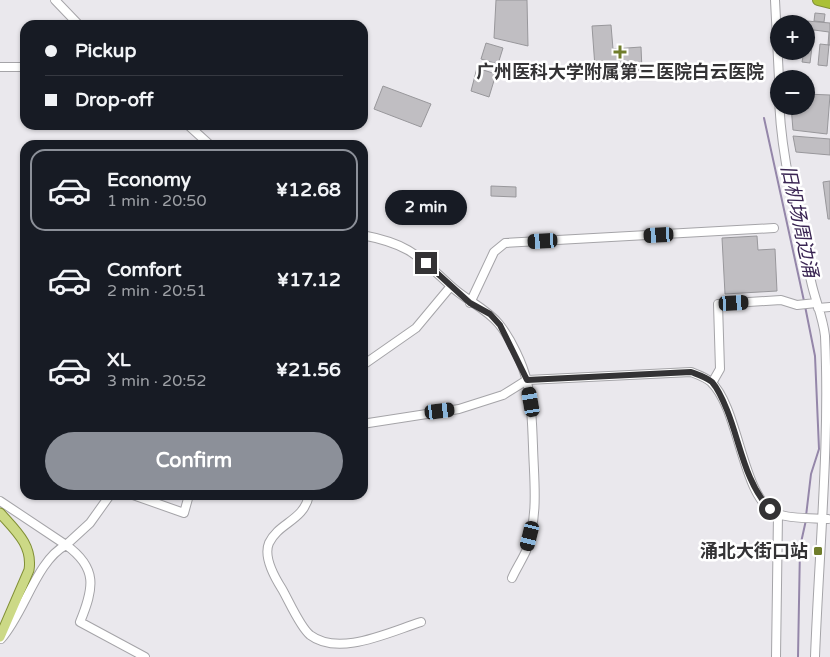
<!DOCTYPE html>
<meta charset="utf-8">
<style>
body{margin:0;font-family:"Varela Round","Noto Sans SC",sans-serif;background:#20242c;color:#f1f3f6;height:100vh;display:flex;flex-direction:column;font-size:19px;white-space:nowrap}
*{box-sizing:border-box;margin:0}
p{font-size:16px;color:#9ea1a6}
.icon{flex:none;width:28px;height:28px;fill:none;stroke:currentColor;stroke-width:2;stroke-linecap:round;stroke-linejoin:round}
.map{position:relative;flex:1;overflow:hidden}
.sheet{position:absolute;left:20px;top:140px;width:348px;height:360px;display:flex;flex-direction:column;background:#171b24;border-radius:15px;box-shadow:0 1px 4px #0004}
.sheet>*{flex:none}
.top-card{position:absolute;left:20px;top:20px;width:348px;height:110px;border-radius:15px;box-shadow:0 1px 4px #0004;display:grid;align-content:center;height:110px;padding:0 25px;background:#171b24}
.buttons{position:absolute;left:770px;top:15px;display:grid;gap:10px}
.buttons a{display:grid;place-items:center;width:45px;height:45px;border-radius:50%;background:#171b24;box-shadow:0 1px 4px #0004;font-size:25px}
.end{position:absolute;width:22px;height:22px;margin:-11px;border:6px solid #343335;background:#fff;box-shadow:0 0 0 2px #fff}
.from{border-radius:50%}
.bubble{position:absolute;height:35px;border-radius:18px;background:#171b24;box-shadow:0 1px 4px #0004;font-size:16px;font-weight:700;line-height:35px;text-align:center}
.car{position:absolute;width:15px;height:30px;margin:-15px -8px;border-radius:6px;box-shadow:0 0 4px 1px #0007;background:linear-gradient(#222 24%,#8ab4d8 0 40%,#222 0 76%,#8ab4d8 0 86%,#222 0)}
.top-card b{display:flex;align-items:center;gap:18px;height:48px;font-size:19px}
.top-card b+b{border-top:1px solid #363941}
.top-card i{width:12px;height:12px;background:#f1f3f6}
ul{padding:9px 0 0;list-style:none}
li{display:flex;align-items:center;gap:15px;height:82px;margin:0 10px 8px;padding:0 15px;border:2px solid transparent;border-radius:15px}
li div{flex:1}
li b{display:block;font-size:19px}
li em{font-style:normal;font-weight:700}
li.selected{border-color:#8c9099}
li>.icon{width:45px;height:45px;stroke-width:1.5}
.primary-button{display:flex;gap:10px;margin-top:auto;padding:10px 25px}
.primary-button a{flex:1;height:58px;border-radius:30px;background:#8c9099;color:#fff;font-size:20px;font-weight:700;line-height:58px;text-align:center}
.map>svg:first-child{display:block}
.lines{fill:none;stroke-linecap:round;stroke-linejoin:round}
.stream{stroke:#9486a9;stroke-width:2}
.building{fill:#c0bec2;stroke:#98979b}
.minor-casing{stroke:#a5a4a8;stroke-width:10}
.major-casing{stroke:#818f36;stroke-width:11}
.highway-casing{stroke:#818f36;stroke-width:12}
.minor{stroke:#fff;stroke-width:8}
.major{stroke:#ccd986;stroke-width:9}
.highway{stroke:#aac036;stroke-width:10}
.route{stroke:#343335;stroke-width:6}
.poi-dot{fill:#6f7d2b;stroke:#fff;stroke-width:2}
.labels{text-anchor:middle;stroke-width:5;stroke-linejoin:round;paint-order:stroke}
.poi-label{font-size:18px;font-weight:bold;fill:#343335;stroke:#fff}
.water-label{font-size:19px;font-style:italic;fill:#392452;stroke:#fff}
</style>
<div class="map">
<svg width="830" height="657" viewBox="0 0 830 657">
<rect width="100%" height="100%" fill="#eae8ed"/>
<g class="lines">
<path class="stream" d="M764,118L804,301
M805,306L815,356L819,449L811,474L806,516
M798,657L800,547L806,520"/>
</g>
<path class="building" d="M496,0H527L528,46L494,38Z
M815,13L825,14L824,22L814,21Z
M807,21L830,23V45H828L829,32L814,30L810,63L802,62L804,51H806Z
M611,25L613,49L641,47L642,70L615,72V80L596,81L592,26Z
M486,43L503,48L498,64L481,59Z
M820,44L829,45L827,66L818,65Z
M477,68L496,74L489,97L471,91Z
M383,86L431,104L421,127L374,109Z
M806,94L830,95L827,134L793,130L791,106H806Z
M793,136L830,139V155L796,152Z
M830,181V219H828L823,182Z
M491,186L516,187V197L491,196Z
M757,236L758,250L775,249L777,291L725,294L722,238Z"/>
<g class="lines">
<defs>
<path id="minor" d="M55,0L79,25
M775,0L779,79
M0,67H25
M779,79C777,144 797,217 811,281C815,300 823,317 825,336C830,442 819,550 815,657
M188,125L210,145
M362,235C410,244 418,256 452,287C466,300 487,309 499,324C511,339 523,364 527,382C532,403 532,424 533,446C534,484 539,513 526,551C522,560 516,569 512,578
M470,303L494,252L505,243L774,228
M818,308L830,307
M363,365L416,328L451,286
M712,383L720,369L718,304L781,300L797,305L816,303
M362,424L459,409L503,395L527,380L691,372C699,375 705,377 711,382C740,409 742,502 778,514C790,519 814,518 828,519
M110,495L90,523L66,545C98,568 94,588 80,622L145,657
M133,495L184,513L189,495
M309,495C304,521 279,522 269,543C263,557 275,578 282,589C289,601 300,627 310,635C339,657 389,632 421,622
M0,501L66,545C36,561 25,612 1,639
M776,657L778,514"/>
<path id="major" d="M0,513C15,530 33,545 29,570L0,637"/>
<path id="highway" d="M818,0L830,3"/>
</defs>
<use href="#minor" class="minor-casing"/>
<use href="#major" class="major-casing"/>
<use href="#highway" class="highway-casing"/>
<use href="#minor" class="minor"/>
<use href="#major" class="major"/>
<use href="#highway" class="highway"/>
</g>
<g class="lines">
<path class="route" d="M426,263L470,303L490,314L500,325L527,380L691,372C699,375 706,377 712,382C719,390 723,400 727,410C740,442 745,483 770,509"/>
</g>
<g class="poi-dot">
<path d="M617.5 44.5h5v5h5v5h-5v5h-5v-5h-5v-5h5z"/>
<rect x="813" y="546" width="10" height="10" rx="2.5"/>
</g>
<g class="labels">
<g class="poi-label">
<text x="620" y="78">广州医科大学附属第三医院白云医院</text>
<text x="808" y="557" text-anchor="end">涌北大街口站</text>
</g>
<g class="water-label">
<text transform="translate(800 221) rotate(78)" y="7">旧机场周边涌</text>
</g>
</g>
</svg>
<div class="buttons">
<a>+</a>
<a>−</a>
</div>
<i class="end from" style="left:770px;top:509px"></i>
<i class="end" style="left:426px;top:263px"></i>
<div class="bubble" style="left:385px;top:190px;width:82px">2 min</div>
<i class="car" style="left:659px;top:235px;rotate:267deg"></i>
<i class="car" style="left:543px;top:241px;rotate:267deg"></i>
<i class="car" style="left:734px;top:303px;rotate:87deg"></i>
<i class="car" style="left:531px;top:402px;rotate:350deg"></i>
<i class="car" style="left:440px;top:411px;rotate:83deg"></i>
<i class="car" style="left:530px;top:536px;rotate:194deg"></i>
<div class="top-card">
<b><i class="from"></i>Pickup</b>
<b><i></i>Drop-off</b>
</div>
<section class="sheet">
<ul>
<li class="selected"><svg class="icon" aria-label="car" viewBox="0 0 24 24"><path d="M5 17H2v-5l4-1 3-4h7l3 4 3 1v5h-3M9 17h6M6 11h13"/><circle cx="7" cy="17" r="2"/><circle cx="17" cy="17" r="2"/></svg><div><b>Economy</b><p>1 min · 20:50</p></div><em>¥12.68</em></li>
<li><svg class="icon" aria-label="car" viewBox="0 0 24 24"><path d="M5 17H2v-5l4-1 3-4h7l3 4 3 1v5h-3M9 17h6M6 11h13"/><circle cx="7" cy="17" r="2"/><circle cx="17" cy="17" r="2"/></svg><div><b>Comfort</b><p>2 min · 20:51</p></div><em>¥17.12</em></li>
<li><svg class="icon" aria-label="car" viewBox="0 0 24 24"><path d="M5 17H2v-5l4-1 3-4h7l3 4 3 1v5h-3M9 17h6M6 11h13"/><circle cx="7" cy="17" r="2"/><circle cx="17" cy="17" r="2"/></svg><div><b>XL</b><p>3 min · 20:52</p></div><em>¥21.56</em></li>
</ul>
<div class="primary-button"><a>Confirm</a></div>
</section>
</div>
